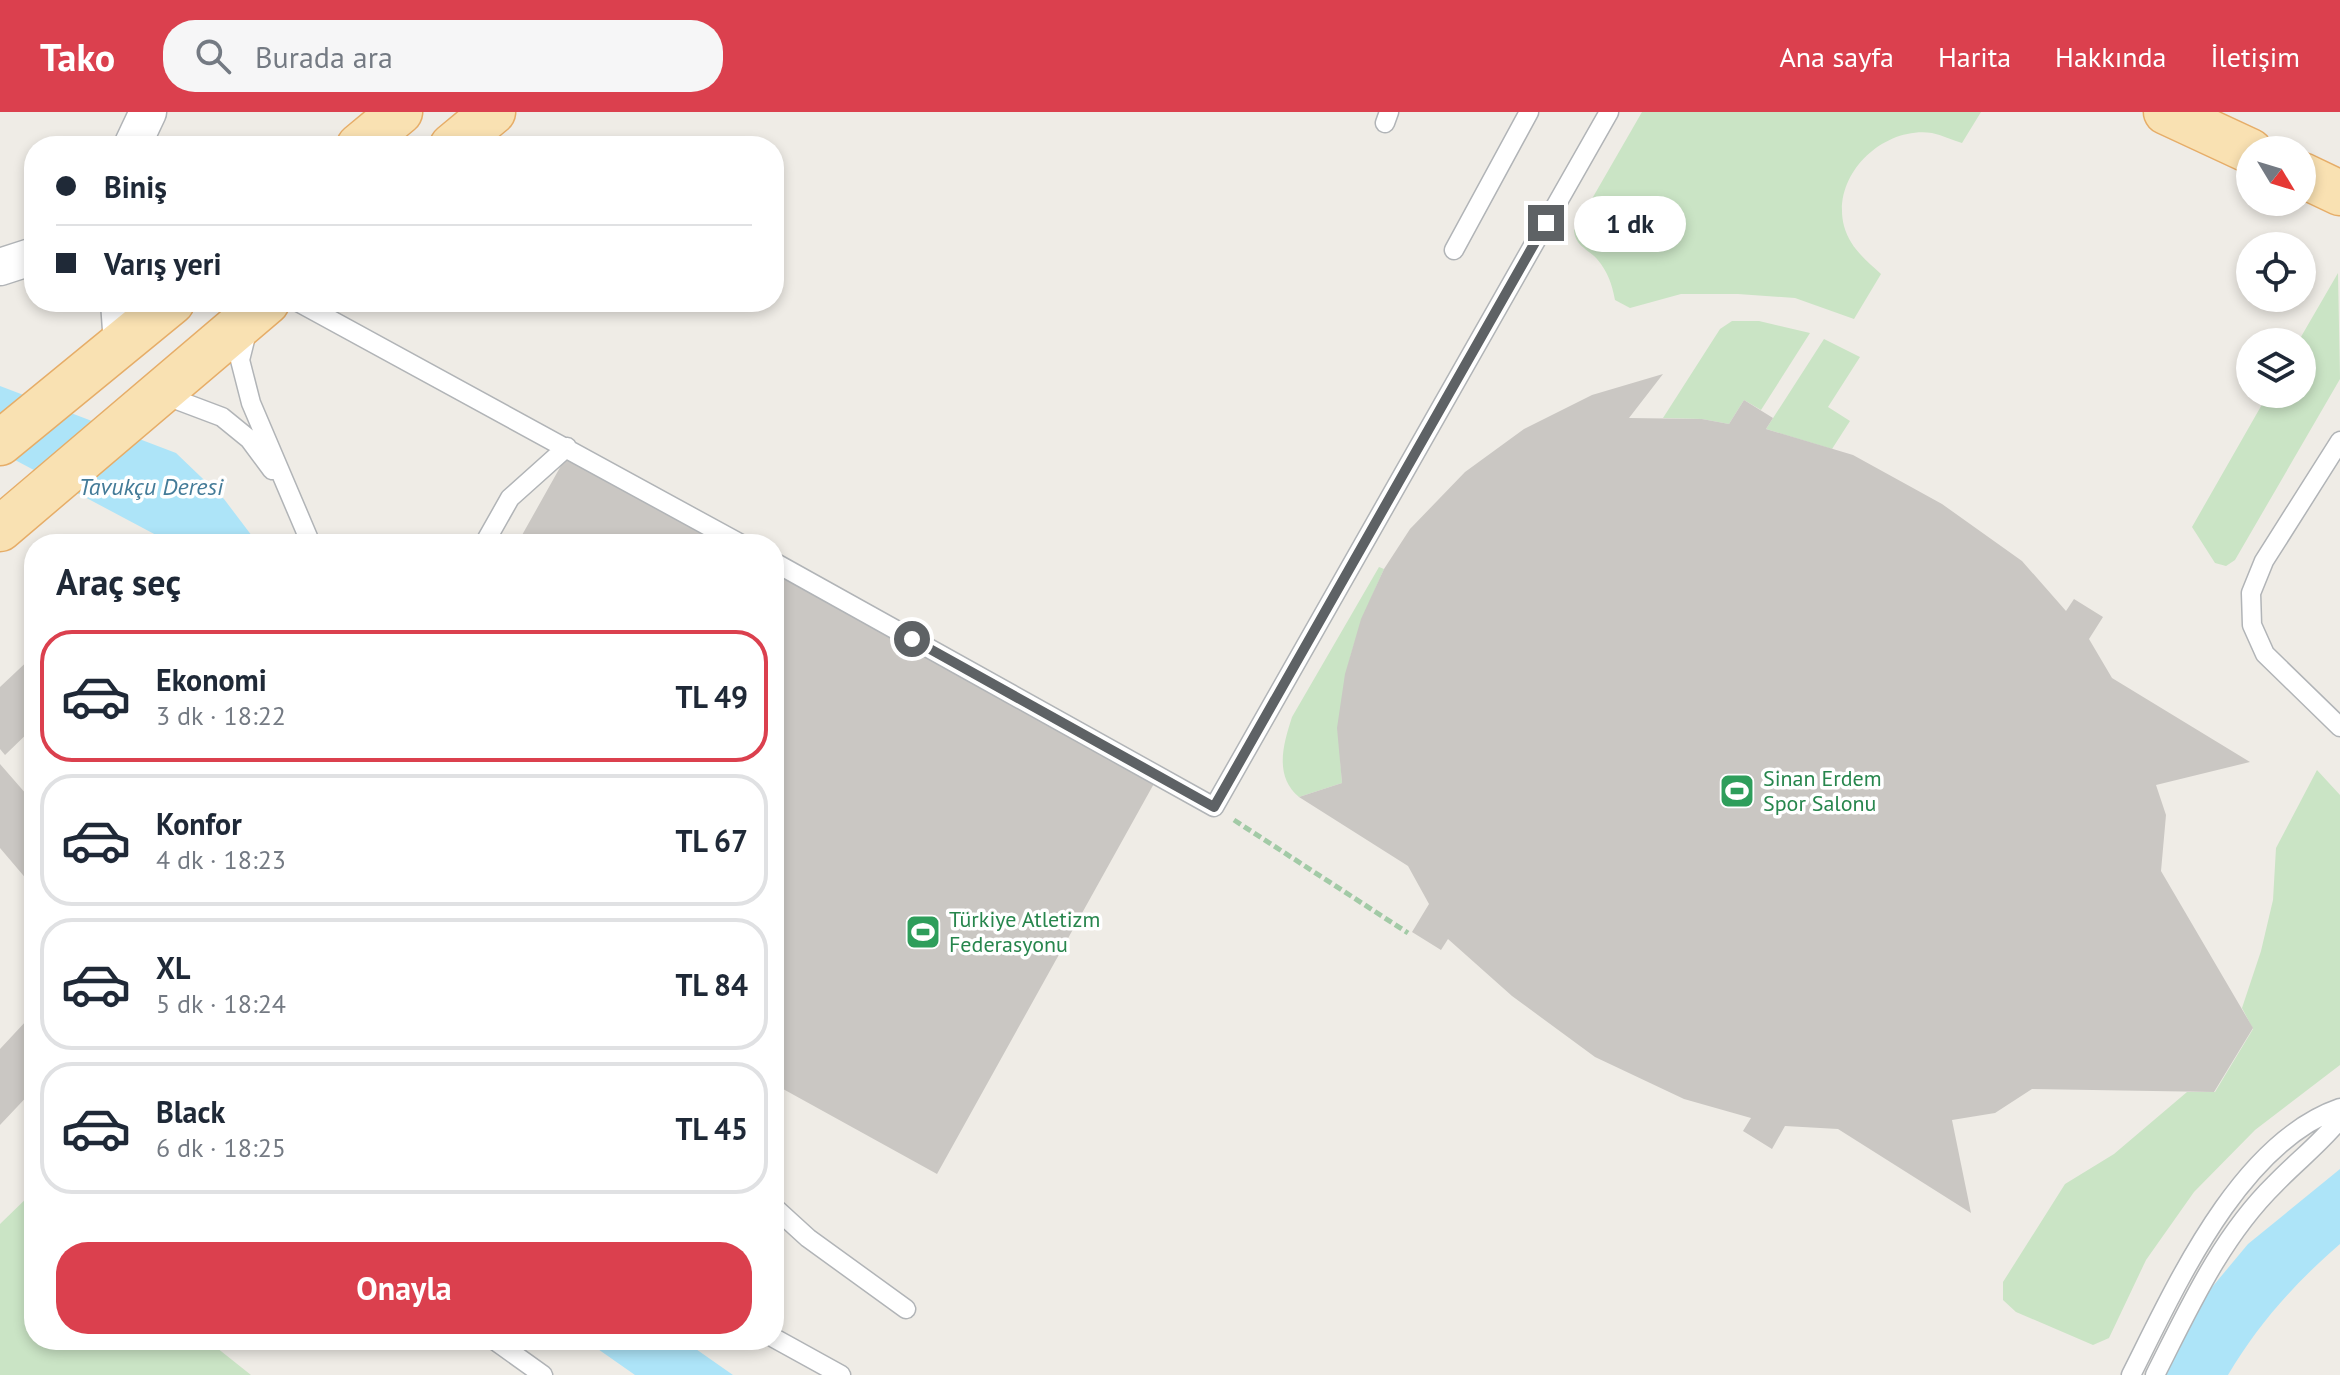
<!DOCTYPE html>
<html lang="tr">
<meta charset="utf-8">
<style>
body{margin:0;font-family:"PT Sans",sans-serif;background:#f6f6f7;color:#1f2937;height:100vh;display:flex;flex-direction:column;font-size:30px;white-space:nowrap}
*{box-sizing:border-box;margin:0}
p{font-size:26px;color:#747a83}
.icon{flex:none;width:44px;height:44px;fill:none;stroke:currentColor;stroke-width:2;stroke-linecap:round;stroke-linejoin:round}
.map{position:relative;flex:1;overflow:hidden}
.details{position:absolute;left:24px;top:422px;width:760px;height:816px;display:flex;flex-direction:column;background:#fff;border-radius:32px;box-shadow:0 4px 12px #0003}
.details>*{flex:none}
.top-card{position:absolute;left:24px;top:24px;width:760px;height:176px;border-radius:32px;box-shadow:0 4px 12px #0003;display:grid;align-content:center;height:176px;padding:0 32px;background:#fff}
.needle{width:52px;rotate:128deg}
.fabs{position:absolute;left:2236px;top:24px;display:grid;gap:16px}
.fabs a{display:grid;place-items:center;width:80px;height:80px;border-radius:50%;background:#fff;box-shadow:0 4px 12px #0003;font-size:40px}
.end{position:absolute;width:36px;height:36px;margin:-18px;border:10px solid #5e6265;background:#fff;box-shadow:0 0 0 4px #fff}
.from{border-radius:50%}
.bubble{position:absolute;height:56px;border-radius:28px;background:#fff;box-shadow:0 4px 12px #0003;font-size:26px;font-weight:700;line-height:56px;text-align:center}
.top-card b{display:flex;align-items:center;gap:28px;height:76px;font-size:30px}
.top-card b+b{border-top:2px solid #e0e1e3}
.top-card i{width:20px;height:20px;background:#1f2937}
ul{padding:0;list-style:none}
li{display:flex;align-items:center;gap:24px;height:132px;margin:0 16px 12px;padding:0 16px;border:4px solid #e0e1e3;border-radius:32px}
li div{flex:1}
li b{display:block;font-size:30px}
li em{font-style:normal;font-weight:700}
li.selected{border-color:#db404e}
li>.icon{width:72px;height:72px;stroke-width:1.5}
h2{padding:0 32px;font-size:36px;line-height:96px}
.action{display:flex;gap:16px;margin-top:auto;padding:16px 32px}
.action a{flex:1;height:92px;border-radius:32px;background:#db404e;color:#fff;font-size:32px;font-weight:700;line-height:92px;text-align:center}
header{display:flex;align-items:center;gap:48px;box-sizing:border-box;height:112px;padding:0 40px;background:#db404e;color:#fff}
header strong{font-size:38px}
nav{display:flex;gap:44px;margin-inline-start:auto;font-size:28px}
.search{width:560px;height:72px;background:#f6f6f7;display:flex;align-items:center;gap:20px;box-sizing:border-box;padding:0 28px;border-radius:32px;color:#747a83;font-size:30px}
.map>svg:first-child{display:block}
.green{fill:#cae4c5}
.water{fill:#ade4f8}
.building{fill:#cac7c3}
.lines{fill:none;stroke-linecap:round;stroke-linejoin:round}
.service-casing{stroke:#b1b4b7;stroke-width:21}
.minor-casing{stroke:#b1b4b7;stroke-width:39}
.primary-casing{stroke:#e6ad68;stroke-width:47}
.path{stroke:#a2caa6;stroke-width:5;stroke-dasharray:8 4;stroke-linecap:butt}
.service{stroke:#fff;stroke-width:18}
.minor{stroke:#fff;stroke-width:36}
.primary{stroke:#f9e1b2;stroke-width:44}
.route{stroke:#5e6265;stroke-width:10}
.labels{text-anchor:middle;stroke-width:7;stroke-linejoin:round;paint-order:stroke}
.leisure-label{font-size:22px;fill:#27864d;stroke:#fff;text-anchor:start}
.water-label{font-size:24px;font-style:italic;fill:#447b98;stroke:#fff}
</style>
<header>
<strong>Tako</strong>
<div class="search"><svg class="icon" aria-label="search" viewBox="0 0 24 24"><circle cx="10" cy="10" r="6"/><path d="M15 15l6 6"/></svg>Burada ara</div>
<nav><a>Ana sayfa</a><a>Harita</a><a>Hakkında</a><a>İletişim</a></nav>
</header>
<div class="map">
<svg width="2340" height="1263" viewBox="0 0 2340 1263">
<rect width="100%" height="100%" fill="#efece6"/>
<path class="green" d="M1642,0H1981L1962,31C1952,28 1942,23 1932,21C1883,14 1831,63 1844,114C1850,136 1866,148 1881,162L1854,207L1795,186L1738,182H1681L1630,196L1615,188C1612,172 1608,160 1597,147C1588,137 1575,134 1574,118Z
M2338,161L2340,267L2235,448L2226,454L2215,451L2192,415L2268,282H2302V230H2298Z
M1732,209H1759L1810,221L1761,298L1744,288L1729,312L1702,307L1663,306L1720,217Z
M1824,227L1860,245L1828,295L1850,309L1832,337L1766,317Z
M1379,455L1384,457C1348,537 1334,583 1342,671L1299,685C1274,664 1283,633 1292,605Z
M2317,658L2340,683V953L2255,1018L2194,1080L2146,1148L2109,1226L2093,1233L2016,1200L2003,1188V1170L2065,1072L2114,1042L2187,980H2215L2253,917L2242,896L2261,839L2273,788L2276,736Z
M34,1079V1228H207L251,1263H0V1112Z"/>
<path class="water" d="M0,274L176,341L224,387L258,432H173L0,340Z
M2340,1057V1132C2294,1172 2259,1211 2228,1263H2161L2203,1186L2248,1132Z
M585,1228H683L733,1263H635Z"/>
<path class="building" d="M1663,262L1629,306L1702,307L1729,312L1744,288L1773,306L1766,317L1853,343L1942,392L2022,449L2066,499L2074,487L2103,505L2089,527L2112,566L2250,650L2156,673L2166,703L2161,759L2253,916L2214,980L2032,977L1995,1001L1952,1008L1971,1101L1838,1017L1785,1014L1772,1037L1743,1019L1751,1006L1684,987L1595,945L1512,884L1448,827L1441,838L1412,820L1429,792L1408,754L1299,685L1342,671L1337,616L1345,562L1361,507L1384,457L1410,417L1465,360L1524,317L1592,283Z
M567,343L728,432H517Z
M774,457L1156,668L937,1062L774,972Z
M34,543V615L5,643L0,637V575Z
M0,652L34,691V776L0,736Z
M27,908L34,914V977L0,1013V937Z"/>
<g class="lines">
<defs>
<path id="service" d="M1385,11L1389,0
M1454,138L1529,0
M298,190L741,432
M247,220L240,248L251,291L311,432
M161,282L222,305L249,327L272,358
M2340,329L2264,449L2251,481L2252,513L2265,542L2340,615
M484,432L510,386L567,335
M774,450L1214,695L1609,0
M774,1095L808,1126L906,1197
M774,1226L841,1263
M494,1228L543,1263
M2131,1263C2176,1174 2239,1031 2340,996
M2155,1263C2189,1196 2221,1125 2275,1072C2297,1049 2320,1032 2340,1007"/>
<path id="minor" d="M132,34L148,0
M0,155L34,144
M119,190L122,232"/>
<path id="primary" d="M2166,0L2250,39
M359,34L400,0
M452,34L493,0
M2302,63L2340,81
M0,331L172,190
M0,417L267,190"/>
</defs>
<use href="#service" class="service-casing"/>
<use href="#minor" class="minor-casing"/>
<use href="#primary" class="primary-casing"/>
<path class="path" d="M1234,708L1408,821"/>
<use href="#service" class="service"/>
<use href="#minor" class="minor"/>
<use href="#primary" class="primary"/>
</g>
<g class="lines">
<path class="route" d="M912,527L1214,695L1546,111"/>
</g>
<defs>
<symbol id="stadium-square" viewBox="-11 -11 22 22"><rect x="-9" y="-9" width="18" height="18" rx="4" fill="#2e9e5b" stroke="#fff"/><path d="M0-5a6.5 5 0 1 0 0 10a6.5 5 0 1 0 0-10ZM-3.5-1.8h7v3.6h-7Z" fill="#fff"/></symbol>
</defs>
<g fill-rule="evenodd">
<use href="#stadium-square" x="1717" y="659" width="40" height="40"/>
<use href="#stadium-square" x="903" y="800" width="40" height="40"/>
</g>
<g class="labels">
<g class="leisure-label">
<text x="1763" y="674">Sinan Erdem<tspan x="1763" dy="25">Spor Salonu</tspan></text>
<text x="949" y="815">Türkiye Atletizm<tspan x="949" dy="25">Federasyonu</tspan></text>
</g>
<g class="water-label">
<text x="151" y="383">Tavukçu Deresi</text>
</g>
</g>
</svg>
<div class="fabs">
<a><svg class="needle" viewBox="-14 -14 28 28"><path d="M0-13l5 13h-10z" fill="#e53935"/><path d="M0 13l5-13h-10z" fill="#747a83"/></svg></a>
<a><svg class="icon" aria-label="locate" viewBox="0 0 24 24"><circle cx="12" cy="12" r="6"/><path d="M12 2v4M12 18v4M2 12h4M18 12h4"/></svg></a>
<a><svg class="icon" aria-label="layers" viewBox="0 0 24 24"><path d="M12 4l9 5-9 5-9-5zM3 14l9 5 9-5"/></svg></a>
</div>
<i class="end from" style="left:912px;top:527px"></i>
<i class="end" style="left:1546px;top:111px"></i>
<div class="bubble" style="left:1574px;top:84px;width:112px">1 dk</div>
<div class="top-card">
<b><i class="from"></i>Biniş</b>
<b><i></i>Varış yeri</b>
</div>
<section class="details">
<h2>Araç seç</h2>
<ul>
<li class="selected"><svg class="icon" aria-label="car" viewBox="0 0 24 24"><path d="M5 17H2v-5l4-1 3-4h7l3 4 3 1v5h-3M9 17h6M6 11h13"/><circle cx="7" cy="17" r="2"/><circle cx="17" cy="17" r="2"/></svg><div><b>Ekonomi</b><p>3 dk · 18:22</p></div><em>TL 49</em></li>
<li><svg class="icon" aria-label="car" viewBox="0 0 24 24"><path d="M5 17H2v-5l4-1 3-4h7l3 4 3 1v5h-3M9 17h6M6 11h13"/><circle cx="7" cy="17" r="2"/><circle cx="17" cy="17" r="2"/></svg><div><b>Konfor</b><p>4 dk · 18:23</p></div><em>TL 67</em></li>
<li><svg class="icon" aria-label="car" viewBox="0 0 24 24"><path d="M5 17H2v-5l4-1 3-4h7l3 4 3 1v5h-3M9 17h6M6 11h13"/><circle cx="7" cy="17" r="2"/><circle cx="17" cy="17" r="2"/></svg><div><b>XL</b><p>5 dk · 18:24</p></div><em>TL 84</em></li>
<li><svg class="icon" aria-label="car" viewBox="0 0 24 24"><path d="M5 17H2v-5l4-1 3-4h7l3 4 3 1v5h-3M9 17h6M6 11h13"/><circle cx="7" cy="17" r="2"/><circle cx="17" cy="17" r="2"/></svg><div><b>Black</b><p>6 dk · 18:25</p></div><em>TL 45</em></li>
</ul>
<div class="action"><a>Onayla</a></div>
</section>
</div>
